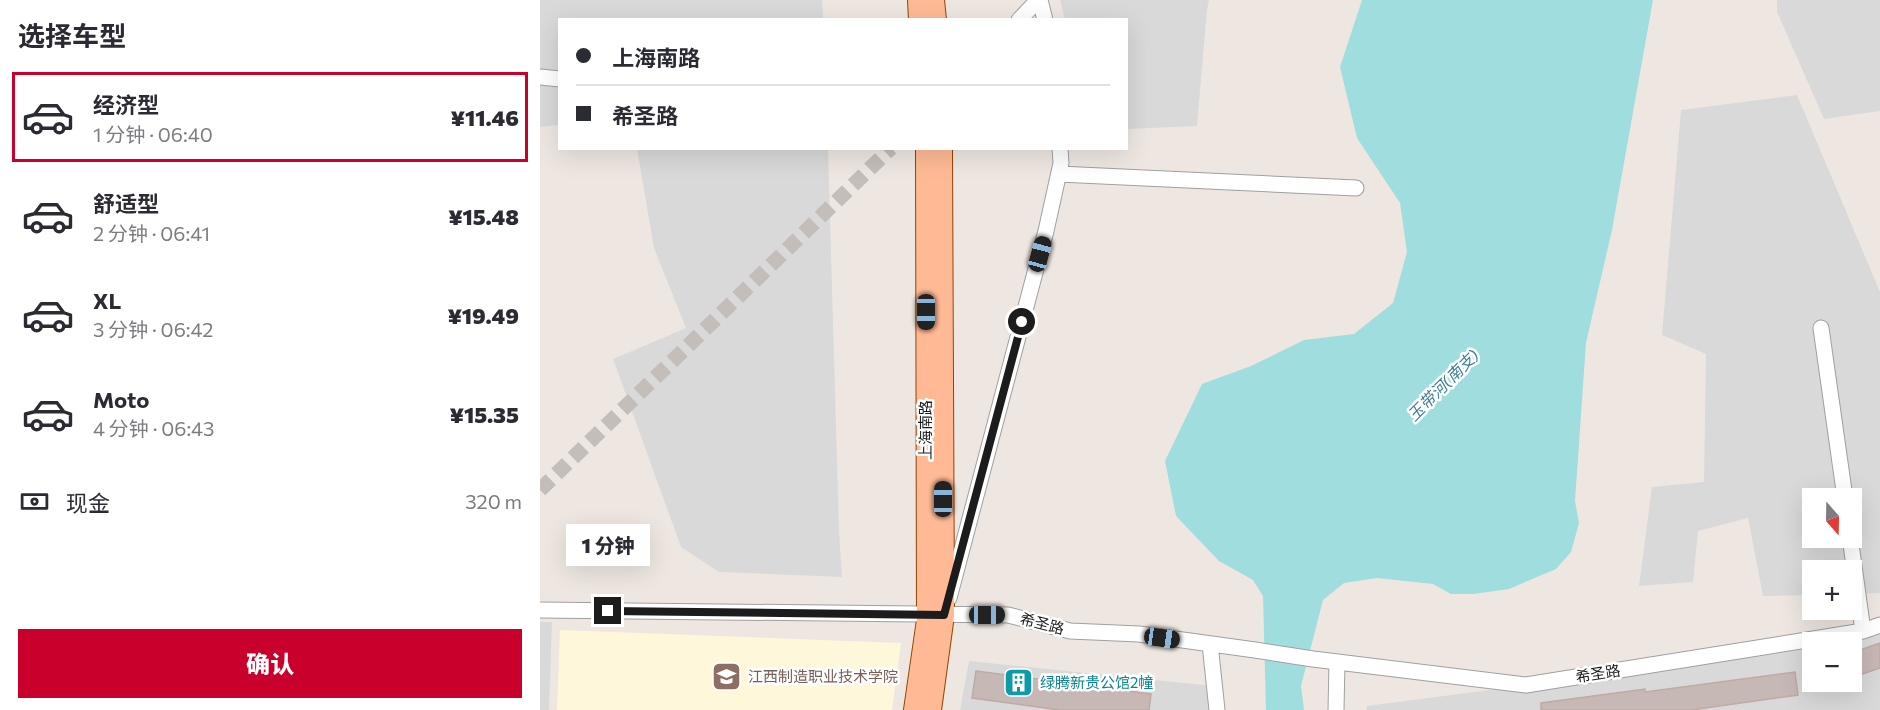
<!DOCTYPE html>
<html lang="zh">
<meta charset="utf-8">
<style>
body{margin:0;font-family:Commissioner,"Noto Sans SC",sans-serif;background:#f2f2f3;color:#2b2b33;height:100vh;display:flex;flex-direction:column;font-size:22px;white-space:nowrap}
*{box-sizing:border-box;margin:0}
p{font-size:20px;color:#7c7c81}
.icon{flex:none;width:33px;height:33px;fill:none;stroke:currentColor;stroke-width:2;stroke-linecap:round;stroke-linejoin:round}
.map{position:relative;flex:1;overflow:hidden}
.side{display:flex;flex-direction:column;background:#fff;width:540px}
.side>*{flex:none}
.guide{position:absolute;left:18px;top:18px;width:570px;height:132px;border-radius:0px;box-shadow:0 6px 24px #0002;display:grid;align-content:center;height:132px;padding:0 18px;background:#fff}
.needle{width:39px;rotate:160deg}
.buttons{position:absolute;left:1262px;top:488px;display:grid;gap:12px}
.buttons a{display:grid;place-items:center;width:60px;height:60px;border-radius:0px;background:#fff;box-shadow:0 6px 24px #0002;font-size:30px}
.end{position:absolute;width:27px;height:27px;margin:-14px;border:8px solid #1c1c1c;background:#fff;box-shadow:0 0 0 3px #fff}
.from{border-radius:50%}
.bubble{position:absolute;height:42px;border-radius:0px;background:#fff;box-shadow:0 6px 24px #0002;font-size:20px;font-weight:800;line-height:42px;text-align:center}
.car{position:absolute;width:18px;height:36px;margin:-18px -9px;border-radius:8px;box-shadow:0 0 4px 2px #0007;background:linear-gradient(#222 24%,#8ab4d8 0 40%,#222 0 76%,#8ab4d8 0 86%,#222 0)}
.guide b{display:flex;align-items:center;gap:21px;height:57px;font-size:22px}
.guide b+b{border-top:2px solid #e1e1e2}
.guide i{width:15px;height:15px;background:#2b2b33}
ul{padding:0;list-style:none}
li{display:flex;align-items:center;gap:18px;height:90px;margin:0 12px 9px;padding:0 6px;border:3px solid transparent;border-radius:0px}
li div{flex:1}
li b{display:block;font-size:22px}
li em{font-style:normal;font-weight:800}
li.on{border-color:#c8002b}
li>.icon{width:54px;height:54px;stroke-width:1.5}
h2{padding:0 18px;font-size:27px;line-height:72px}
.pay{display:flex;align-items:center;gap:15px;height:66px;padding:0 18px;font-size:22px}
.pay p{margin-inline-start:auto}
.action{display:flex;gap:12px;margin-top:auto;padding:12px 18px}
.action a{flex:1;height:69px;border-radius:0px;background:#c8002b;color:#fff;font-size:24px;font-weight:800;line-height:69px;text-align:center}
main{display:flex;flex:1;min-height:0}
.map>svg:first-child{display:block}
.residential{fill:#dad9d9;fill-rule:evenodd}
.education{fill:#fff7d9}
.water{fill:#a0ddde}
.building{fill:#c6b8b5;stroke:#c0aaa3;stroke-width:1.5}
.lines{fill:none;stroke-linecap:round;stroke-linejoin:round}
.minor-tunnel{stroke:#c4beba;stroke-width:15;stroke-dasharray:15 8;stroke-linecap:butt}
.minor-casing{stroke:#a0a0a0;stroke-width:17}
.major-casing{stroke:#944300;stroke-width:22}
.minor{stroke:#fff;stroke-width:15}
.major{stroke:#ffba95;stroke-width:20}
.route{stroke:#1c1c1c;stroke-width:8}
.labels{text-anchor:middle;stroke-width:5;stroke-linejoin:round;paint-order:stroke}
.street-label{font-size:15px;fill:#1c1c1c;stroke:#fff}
.education-label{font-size:15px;fill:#785e54;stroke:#fff;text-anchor:start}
.culture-label{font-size:15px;fill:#0d838f;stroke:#fff;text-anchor:start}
.water-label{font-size:16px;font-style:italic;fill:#3e7e96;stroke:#fff}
</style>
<main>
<section class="side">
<h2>选择车型</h2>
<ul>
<li class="on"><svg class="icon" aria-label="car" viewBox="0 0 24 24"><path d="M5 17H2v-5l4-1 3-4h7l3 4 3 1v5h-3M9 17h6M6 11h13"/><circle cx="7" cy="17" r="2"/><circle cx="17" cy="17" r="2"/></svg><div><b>经济型</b><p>1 分钟 · 06:40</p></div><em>¥11.46</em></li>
<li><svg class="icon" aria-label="car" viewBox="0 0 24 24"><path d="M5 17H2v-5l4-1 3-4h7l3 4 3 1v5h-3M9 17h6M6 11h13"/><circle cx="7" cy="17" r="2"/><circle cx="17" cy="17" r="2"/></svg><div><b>舒适型</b><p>2 分钟 · 06:41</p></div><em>¥15.48</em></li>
<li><svg class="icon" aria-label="car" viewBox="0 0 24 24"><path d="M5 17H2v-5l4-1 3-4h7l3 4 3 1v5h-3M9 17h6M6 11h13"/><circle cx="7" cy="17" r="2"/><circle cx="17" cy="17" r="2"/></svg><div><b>XL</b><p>3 分钟 · 06:42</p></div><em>¥19.49</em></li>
<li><svg class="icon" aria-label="car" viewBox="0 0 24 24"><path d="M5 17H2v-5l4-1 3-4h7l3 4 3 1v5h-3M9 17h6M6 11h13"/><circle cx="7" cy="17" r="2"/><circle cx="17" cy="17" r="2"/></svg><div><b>Moto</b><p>4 分钟 · 06:43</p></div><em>¥15.35</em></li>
</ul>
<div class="pay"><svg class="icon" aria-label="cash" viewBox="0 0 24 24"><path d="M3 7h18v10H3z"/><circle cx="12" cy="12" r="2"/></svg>现金<p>320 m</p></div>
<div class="action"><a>确认</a></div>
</section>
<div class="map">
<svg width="1340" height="710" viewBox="0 0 1340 710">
<rect width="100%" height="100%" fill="#eee7e1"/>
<path class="residential" d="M0,0H282L283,19L20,20L19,125L0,127Z
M520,0H669L667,10L657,126L587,129L586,20L525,19Z
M1237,0H1340V111L1284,119L1237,12Z
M1257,95L1340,292V593L1311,594V570H1272V595L1223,596L1208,518L1158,531L1153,582L1099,586L1112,487L1164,482L1166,354L1122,335L1141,110ZM1272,498H1311V537H1272Z
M97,149H288L299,530L302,577L179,572L141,547L73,359L146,328L114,248Z
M0,622H12L9,710H0Z
M1340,634V710H827V706L1272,648V681H1311V643Z
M429,661L673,686L674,710H420Z"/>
<path class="education" d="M20,630L361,643L352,710H17Z"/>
<path class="water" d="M822,0H1113L1072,230L1046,343L1035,501L1039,523L1031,552L1016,569L969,589L933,594H911L893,584L837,578L804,583L783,600L761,686L764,710H726L723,596L713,580L679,561L636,516L625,461L662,384L711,366L764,340L814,334L853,303L867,252L860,203L817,138L800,67Z"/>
<path class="building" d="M1340,643V668L1311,678V653Z
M436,671L611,694L609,710H520L432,698Z
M1255,672L1258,695L1151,710H1001V703L1105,689V692Z"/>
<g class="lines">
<path class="minor-tunnel" d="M0,490L351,148"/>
<defs>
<path id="minor" d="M500,0L505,20
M479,20L498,0
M0,77L20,79
M519,174L816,188
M1281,328L1305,498
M1310,537L1323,631
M409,598L506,231L521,163L520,148
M0,610L468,615L530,631L599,634L715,650L773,659L986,685L1323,631L1340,625
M670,644L677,710
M796,710L797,662"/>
<path id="major" d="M378,0L379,20
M394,0L396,20
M374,710L387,620L386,148
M391,710L404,615L402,148"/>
</defs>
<use href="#minor" class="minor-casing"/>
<use href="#major" class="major-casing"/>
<use href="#minor" class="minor"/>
<use href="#major" class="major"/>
</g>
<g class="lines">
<path class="route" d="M68,611L404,615L482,322"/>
</g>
<defs>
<symbol id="school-square" viewBox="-11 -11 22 22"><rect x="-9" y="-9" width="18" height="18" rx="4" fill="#8d6e63" stroke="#fff"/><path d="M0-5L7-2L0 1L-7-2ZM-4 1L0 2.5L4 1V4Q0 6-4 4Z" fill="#fff"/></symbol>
<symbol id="building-square" viewBox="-11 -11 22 22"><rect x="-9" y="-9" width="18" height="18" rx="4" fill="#0f9aa8" stroke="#fff"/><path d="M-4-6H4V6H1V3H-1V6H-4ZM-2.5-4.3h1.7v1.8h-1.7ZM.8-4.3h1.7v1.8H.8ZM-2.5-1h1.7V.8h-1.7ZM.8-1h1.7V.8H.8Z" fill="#fff"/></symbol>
</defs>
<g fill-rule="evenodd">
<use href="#school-square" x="170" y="660" width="33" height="33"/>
<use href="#building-square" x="462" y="666" width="33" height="33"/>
</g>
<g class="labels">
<g class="street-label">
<text transform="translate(386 430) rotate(-90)" y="5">上海南路</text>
<text transform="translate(502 624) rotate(14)" y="5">希圣路</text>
<text transform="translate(1058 674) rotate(-9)" y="5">希圣路</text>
</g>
<g class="education-label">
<text x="208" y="682">江西制造职业技术学院</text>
</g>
<g class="culture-label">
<text x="500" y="688">绿腾新贵公馆2幢</text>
</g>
<g class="water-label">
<text transform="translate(903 385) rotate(-45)" y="6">玉带河(南支)</text>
</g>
</g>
</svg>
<div class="buttons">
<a><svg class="needle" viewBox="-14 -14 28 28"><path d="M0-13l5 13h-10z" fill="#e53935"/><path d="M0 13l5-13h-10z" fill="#7c7c81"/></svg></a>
<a>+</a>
<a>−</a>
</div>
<i class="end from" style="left:482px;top:322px"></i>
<i class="end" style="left:68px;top:611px"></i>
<div class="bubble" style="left:26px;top:524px;width:84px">1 分钟</div>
<i class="car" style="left:500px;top:254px;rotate:15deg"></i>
<i class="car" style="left:386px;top:312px;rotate:180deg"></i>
<i class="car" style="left:403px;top:499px;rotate:0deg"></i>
<i class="car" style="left:447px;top:615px;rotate:90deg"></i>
<i class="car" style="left:622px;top:638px;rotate:98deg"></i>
<div class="guide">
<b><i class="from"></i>上海南路</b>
<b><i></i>希圣路</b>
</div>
</div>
</main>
